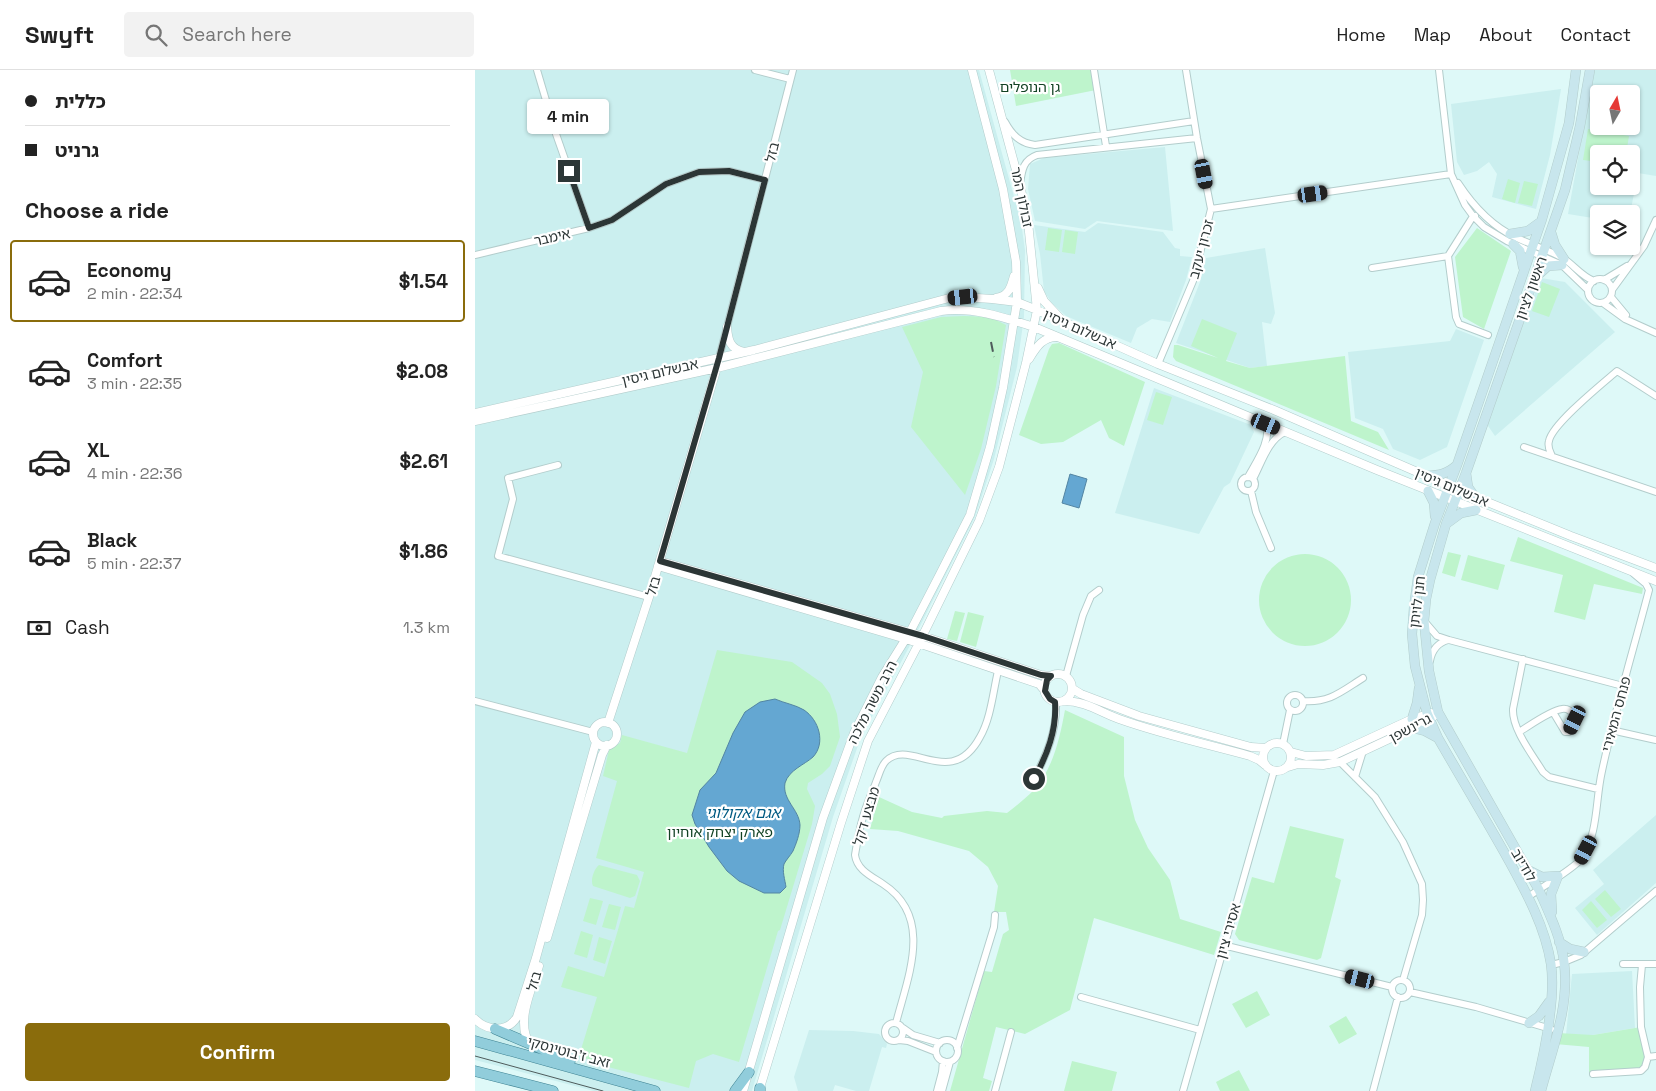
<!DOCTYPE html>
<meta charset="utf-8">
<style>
body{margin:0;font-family:"Space Grotesk","Noto Sans Hebrew",sans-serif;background:#f2f2f2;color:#222;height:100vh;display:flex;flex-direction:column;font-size:19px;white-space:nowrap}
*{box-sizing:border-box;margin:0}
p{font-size:16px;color:#767676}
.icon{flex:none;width:28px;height:28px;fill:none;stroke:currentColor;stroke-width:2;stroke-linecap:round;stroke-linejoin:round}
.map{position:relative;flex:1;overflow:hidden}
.sheet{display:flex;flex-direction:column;background:#fff;width:475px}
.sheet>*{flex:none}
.hud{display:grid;align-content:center;height:110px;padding:0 25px;background:#fff}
.needle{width:32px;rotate:9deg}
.controls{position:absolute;left:1115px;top:15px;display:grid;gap:10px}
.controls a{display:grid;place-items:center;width:50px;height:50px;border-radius:5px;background:#fff;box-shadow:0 1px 4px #0004;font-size:25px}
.end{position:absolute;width:22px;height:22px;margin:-11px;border:6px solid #2c3636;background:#fff;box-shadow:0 0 0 2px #fff}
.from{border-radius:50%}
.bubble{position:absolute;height:35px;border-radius:5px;background:#fff;box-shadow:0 1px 4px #0004;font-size:16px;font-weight:700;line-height:35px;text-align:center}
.car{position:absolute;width:15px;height:30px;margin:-15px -8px;border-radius:6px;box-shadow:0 0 4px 1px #0007;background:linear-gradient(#222 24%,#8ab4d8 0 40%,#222 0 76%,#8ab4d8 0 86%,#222 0)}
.hud b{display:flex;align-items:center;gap:18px;height:48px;font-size:19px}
.hud b+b{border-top:1px solid #e0e0e0}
.hud i{width:12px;height:12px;background:#222}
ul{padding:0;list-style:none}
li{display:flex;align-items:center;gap:15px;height:82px;margin:0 10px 8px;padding:0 15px;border:2px solid transparent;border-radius:5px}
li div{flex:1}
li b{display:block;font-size:19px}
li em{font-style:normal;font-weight:700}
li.current{border-color:#8a6c0c}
li>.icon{width:45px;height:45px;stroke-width:1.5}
h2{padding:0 25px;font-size:22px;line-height:60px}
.pay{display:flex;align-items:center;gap:12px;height:55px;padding:0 25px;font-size:19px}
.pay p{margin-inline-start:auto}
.action{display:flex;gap:10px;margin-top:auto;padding:10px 25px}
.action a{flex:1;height:58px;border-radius:5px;background:#8a6c0c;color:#fff;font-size:20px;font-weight:700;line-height:58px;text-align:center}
header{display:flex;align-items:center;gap:30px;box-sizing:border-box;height:70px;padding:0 25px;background:#fff;border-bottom:1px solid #e0e0e0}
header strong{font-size:24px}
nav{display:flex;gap:28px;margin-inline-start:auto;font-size:18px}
.search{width:350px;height:45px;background:#f2f2f2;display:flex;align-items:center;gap:12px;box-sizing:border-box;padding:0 18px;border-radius:5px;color:#767676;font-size:19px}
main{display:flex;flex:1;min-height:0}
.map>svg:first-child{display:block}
.built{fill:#cbefef;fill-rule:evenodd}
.green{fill:#bef4cc}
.water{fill:#64a7d2;stroke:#5385a3}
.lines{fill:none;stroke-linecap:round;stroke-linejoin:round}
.minor-casing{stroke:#b3cdcc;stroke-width:8}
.tertiary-casing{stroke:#b3cdcc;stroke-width:9}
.secondary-casing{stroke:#b3cdcc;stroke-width:10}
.primary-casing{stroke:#3e8292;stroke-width:11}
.minor{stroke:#fff;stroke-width:6}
.tertiary{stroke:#fff;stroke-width:8}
.secondary{stroke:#c8e6ed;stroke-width:9}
.primary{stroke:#91cddb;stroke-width:10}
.tram{stroke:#4e5b5b;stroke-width:1}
.rail{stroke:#4e5b5b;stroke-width:2;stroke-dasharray:10 5;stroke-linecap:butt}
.route{stroke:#2c3636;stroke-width:6}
.labels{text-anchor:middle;stroke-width:4.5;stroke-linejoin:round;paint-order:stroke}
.park-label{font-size:14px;fill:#124224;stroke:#fff}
.street-label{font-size:14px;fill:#2c3636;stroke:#fff}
.water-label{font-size:15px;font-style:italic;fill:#005a82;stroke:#fff}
</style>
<header>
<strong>Swyft</strong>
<div class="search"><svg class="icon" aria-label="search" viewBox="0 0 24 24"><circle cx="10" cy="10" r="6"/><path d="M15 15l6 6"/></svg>Search here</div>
<nav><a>Home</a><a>Map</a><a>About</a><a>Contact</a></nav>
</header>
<main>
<section class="sheet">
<div class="hud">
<b><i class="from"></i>כללית</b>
<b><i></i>גרניט</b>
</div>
<h2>Choose a ride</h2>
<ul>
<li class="current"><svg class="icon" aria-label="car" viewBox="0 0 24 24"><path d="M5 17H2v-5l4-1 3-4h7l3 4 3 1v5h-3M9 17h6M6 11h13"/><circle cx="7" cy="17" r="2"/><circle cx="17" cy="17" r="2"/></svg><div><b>Economy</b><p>2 min · 22:34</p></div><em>$1.54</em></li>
<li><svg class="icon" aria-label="car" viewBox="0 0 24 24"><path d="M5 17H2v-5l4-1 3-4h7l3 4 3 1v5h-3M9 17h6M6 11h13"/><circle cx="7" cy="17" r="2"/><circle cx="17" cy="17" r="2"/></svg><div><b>Comfort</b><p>3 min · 22:35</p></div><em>$2.08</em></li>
<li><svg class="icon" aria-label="car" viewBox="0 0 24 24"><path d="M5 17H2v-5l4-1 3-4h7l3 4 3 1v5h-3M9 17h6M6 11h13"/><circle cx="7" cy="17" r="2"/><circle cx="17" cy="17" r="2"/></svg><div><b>XL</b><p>4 min · 22:36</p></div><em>$2.61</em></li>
<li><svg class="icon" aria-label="car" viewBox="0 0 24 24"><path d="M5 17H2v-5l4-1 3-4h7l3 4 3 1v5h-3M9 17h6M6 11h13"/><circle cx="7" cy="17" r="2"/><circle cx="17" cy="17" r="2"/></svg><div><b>Black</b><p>5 min · 22:37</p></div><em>$1.86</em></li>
</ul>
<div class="pay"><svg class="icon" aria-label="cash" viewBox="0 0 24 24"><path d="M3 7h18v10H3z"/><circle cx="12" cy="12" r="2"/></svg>Cash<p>1.3 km</p></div>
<div class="action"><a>Confirm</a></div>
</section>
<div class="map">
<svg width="1181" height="1021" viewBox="0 0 1181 1021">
<rect width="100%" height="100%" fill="#def9f8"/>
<path class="built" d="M0,0H504L546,152L550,180L549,247L542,297L519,389L500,447L440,566L386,667L358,747L277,1021H119L0,990Z
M1119,0H1181V106L1163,103L1155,144H1124V149L1093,144ZM1124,24H1156V56H1124ZM1124,84H1156V116H1124Z
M1086,19L1075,85L1061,139L1017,127L1022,104L1014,92L1002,101L989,105L982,92L976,34Z
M690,77L698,161L622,151L610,159L560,151L553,119L555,94L569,88Z
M623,153L688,162L700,178L705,179V186L717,187L711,210L695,252L677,249L662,258L656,273L591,246L576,232L569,221L565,184L559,155L610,162Z
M790,178L800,243L796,254L787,252L792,296L775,298L701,273L725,212L731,188Z
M1066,208L1090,212L1140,262L1020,366L1009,350Z
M981,259L1009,270L972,377L945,390L918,379L908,359L880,348L873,282L975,271Z
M679,318L776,355L779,362L755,413L749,417L724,464L640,443Z
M1181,745V813L1122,865L1100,838L1129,814L1118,800Z
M1157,901L1160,958L1118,965H1091L1097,904Z
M334,960L378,961L404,964L412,974L411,978L407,977L394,1021H381L360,1015L358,1021H323L319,1007Z"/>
<path class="green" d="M535,0H619L621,20L541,36Z
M1113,59L1154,66L1151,84H1124V92L1108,90Z
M1033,109L1045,113L1040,133L1027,129Z
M1049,111L1063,114L1057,136L1043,133Z
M573,158L587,160L584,182L570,180Z
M1002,158L1036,181L1009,259L988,247L980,187Z
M590,160L603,162L600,184L587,182Z
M1067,212L1085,219L1074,247L1057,241Z
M489,246L515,247L531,255L521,316L506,379L490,425L436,357L448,302L427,257L466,247Z
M727,249L762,263L751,291L775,298L870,286L876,351L903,362L914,380L701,291L698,287L699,275H703L743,288L716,276Z
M584,273L670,312L649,376L634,368L626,350L588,372L566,374L544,365L574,279L577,274Z
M681,322L697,327L688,355L672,350Z
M1043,467L1168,518L1167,524L1119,514L1110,550L1079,542L1088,505L1035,491Z
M973,482L986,485L980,507L967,503Z
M784 530a46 46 0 1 1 92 0a46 46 0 1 1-92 0Z
M993,485L1030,495L1023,520L986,510Z
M480,541L490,543L482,571L472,569Z
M493,542L509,546L501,577L485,572Z
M242,580L317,592L347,613L355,624L362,644L365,667L355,696L347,704L333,713L332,719L340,736L337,754L305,860L303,861L264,992L238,984L221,991L214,1018L133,997L104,986L122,927L86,917L93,896L129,907L150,836L159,838L169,802L121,788L142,711L128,706L134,680L145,673L147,665L212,683Z
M590,640L649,667V706L660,750L673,778L695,810L705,849L746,862L739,885L619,848L595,940L550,964L521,957L508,1008L517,1011L514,1021H475L509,901L517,902L528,864L534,860L531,842H519L523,816L513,797L494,781L423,761L395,759L404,727L437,742L467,748L469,746L512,741L532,743C541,736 551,728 559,720C578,699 585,667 590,640Z
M815,756L869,769L860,807L866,810L846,888L842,890L764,870L760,864L777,807L799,813Z
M124,795L162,805L165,811L160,826L155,828L118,816C115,810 119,799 124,795Z
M1130,820L1146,839L1136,847L1120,829Z
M115,828L128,831L121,855L108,851Z
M1116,831L1132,850L1122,858L1107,840Z
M134,834L146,837L140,860L127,857Z
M106,861L118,865L112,888L99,884Z
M124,867L137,871L130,894L118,890Z
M782,921L795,945L771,958L757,934Z
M871,946L882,964L864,974L854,956Z
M1166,957L1173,987L1170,997L1114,1004V977L1080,974L1083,963L1118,965Z
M597,991L642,1002L637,1021H589Z
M764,1000L775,1021H745L741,1012Z"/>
<path class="water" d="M595,404L612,409L604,438L587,433Z
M300,629C309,633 321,635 329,640C344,650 351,673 338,687C329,695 314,700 310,713C307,730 324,739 325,755C325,764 321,774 318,781C315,786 311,790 309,794C307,801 310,810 311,817L305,823H289L264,811L252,801L234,777L220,754L217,745L225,720L241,703L258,663L270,642L285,632Z"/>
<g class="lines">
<defs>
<path id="minor" d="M62,0L81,64L114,158
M280,0L315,9
M619,0L631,76
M964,0L976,104L990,135L998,146L1009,157L1032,171L1087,195L1113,220
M530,52C537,65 545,73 560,75L719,51
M983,113C998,136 1016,156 1042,168C1057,175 1073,180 1088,188C1099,195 1106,206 1119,211
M545,114C547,100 548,90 562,85L722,68
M736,139L976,104
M1000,146L997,148L973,186L981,247L984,254L1013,265
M0,185L114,158L137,150L191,114L224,102L254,101L290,110
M897,198L973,186
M1113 221a12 12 0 1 1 24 0a12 12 0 1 1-24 0Z
M1129,210L1152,196
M1137,220L1169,176L1181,150
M1136,227L1151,245
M1128,233L1150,249L1181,263
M244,288L318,0
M683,294L718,211L736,139L722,68L711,0
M1049,377L1181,422
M1077,386C1075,381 1072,377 1074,371C1077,354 1127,314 1142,301L1181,326
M83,395L33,408L38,429L23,486L174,527
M766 414a7 7 0 1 1 14 0a7 7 0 1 1-14 0Z
M773,407C781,392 797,370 791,353
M778,409C787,392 793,370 810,362
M776,421L781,442L796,478
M950,552L962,566L974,570L1148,616
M1048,589L1038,639C1037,659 1057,684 1068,702L1074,707L1123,719
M955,591C957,580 962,573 973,570
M591,606L608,545L616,526L624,520
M812 633a8 8 0 1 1 16 0a8 8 0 1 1-16 0Z
M0,631L118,662
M828,631C855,633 867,621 888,608
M1136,660L1181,670
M1044,662C1054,656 1076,640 1087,639C1092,638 1097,642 1100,646V650L1094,662H1090L1078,642
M808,674L815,640
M865,692L900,727L928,772L947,814L948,830L947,845L928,910
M880,707L888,681
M559,709C572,684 582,660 581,632
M1053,827C1064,819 1100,798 1106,789C1124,763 1120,731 1127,701C1140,640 1158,581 1174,520L1171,514L1159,504
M748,875L917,917
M1148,894H1181
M1076,895L1089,892L1106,885L1181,821
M917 919a9 9 0 1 1 18 0a9 9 0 1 1-18 0Z
M935,922L1001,937L1076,959
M606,927L725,960
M410 962a9 9 0 1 1 18 0a9 9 0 1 1-18 0Z
M421,953C433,906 459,847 408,814C396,806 382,800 380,785C382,773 384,760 388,747C391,735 397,723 401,712C404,705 406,696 411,691C435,667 476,721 505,667C516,648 518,622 523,601
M428,958L438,965L465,973
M424,970L433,971L461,982
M461 981a11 11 0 1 1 22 0a11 11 0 1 1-22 0Z
M482,978L519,857L520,845
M1173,987L1181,986
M1118,1004L1166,1001L1170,997L1173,987L1166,957L1165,917L1167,895
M462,1021L467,1002L468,991
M467,1021L475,992
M520,1021L536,962
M708,1021L799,701
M898,1021L923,927"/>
<path id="tertiary" d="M563,218L569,231L585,248
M521,228C534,226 536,217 539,206
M252,257C253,270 255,279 269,282
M554,289C561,278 567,267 582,267
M0,343L279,280L474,228L488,227L517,229L542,232L562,240L683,294L799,340L1000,427L1096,466L1181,498
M0,351L242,298L466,241C498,237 528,247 559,257L902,400L1181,511
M185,491L448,566L566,605L576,606
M183,496L431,569L564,614L570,621
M569 618a14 14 0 1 1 28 0a14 14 0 1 1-28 0Z
M598,619L606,624L664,646L776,677L791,678
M589,631C610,631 625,642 644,649C686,664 731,674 775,686L784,690L790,695
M118 664a12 12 0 1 1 24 0a12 12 0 1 1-24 0Z
M133,653L174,527L243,294
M788 687a14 14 0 1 1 28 0a14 14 0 1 1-28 0Z
M816,682L831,686L859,685L937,649L956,643
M813,697L823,694L848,695L865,692L955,650L963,642
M72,868L127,685L132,675
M0,949C12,961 32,963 42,947L61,888L121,672
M55,974C40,953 57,918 64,896
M268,1021L348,748L379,663L407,607L435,562L465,504L495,445L515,377L528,318L542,232L541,192L528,119L497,0
M284,1021L366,753L393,671L444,573L504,451L524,397L551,293L562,240L553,152L545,115L514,0"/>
<path id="secondary" d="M1076,162L1080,175L1089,189
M1035,164L1053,161L1064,153
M1038,174L1045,181L1048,197
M1062,206L1073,196L1087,195
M991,403L993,417L1000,427
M952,406C965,405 972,404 982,395
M953,421L959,433L960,446
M971,454L986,443L1001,440
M937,649L942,633L944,618
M938,658L950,661L963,668
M1053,800L1067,807L1083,806
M1077,842L1076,824L1083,806
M1084,872L1095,879L1109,882
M1054,953L1064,946L1074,932
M1060,1021C1069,985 1081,930 1076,894C1070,856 1051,822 1033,789C1010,748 986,708 963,668L952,643L940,596L937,564L939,537L943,507L960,453L982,395L1067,149L1094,53L1101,0
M1066,1021C1077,979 1095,937 1089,892C1086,867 1074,843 1064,820L963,642L954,601L949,551L951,529L955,510L971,454L991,403L1090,120L1105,56L1115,0"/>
<path id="primary" d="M20,959L95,991
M0,971L180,1021
M0,1001L78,1021
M285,1018V1021
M260,1021L274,1002"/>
</defs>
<use href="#minor" class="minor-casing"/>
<use href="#tertiary" class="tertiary-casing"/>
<use href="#secondary" class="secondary-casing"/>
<use href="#primary" class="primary-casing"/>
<use href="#minor" class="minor"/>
<use href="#tertiary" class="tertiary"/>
<use href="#secondary" class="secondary"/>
<use href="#primary" class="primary"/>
<path class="tram" d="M0,986L128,1021"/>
<path class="rail" d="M516,272L519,287"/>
</g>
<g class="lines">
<path class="route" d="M94,101L114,158L137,150L191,114L224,102L254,101L290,110L244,288L185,491L448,566L566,605L576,606L572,610L570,621L575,629L580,632C582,660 572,685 559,709"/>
</g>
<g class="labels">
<g class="park-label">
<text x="555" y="22">גן הנופלים</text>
<text x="245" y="767">פארק יצחק אוחיון</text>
</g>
<g class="street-label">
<text transform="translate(297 82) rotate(-76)" y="5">בזל</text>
<text transform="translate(547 127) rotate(78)" y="5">זבולון המר</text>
<text transform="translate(77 167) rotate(-13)" y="5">אימבר</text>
<text transform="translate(726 179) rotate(-75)" y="5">זכרון יעקב</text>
<text transform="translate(1056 218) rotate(-70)" y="5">ראשון לציון</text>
<text transform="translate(605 259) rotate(24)" y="5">אבשלום גיסין</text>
<text transform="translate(185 302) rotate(-13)" y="5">אבשלום גיסין</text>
<text transform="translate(977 417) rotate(23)" y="5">אבשלום גיסין</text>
<text transform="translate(178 516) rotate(-73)" y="5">בזל</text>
<text transform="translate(942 532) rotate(-83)" y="5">חנן לויתן</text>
<text transform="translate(397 632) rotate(-63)" y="5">הרב משה מלכה</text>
<text transform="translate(1141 644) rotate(-75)" y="5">פנחס המאירי</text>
<text transform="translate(935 658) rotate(-28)" y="5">גרינשפן</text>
<text transform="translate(391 746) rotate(-73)" y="5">מבצע דקל</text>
<text transform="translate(1049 795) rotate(60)" y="5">לודיוב</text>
<text transform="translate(753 861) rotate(-74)" y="5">אסירי ציון</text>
<text transform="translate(59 911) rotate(-74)" y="5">בזל</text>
<text transform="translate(94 982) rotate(15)" y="5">זאב ז'בוטינסקי</text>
</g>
<g class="water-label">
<text x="268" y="748">אגם אקולוגי</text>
</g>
</g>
</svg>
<div class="controls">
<a><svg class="needle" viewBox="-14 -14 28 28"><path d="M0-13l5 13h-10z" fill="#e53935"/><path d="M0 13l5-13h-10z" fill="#767676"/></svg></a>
<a><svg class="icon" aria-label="locate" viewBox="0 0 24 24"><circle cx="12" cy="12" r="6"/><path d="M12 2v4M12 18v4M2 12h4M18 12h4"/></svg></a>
<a><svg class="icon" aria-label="layers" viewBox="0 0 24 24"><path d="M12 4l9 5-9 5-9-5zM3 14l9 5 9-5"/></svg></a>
</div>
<i class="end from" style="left:559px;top:709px"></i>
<i class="end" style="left:94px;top:101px"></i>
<div class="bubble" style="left:52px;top:29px;width:82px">4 min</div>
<i class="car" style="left:729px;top:104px;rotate:169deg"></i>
<i class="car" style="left:838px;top:124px;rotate:82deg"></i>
<i class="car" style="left:488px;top:227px;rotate:264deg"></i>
<i class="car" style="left:791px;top:354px;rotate:112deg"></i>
<i class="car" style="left:1100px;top:650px;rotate:206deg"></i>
<i class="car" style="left:1111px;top:780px;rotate:208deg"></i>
<i class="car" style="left:885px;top:909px;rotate:284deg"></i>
</div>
</main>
